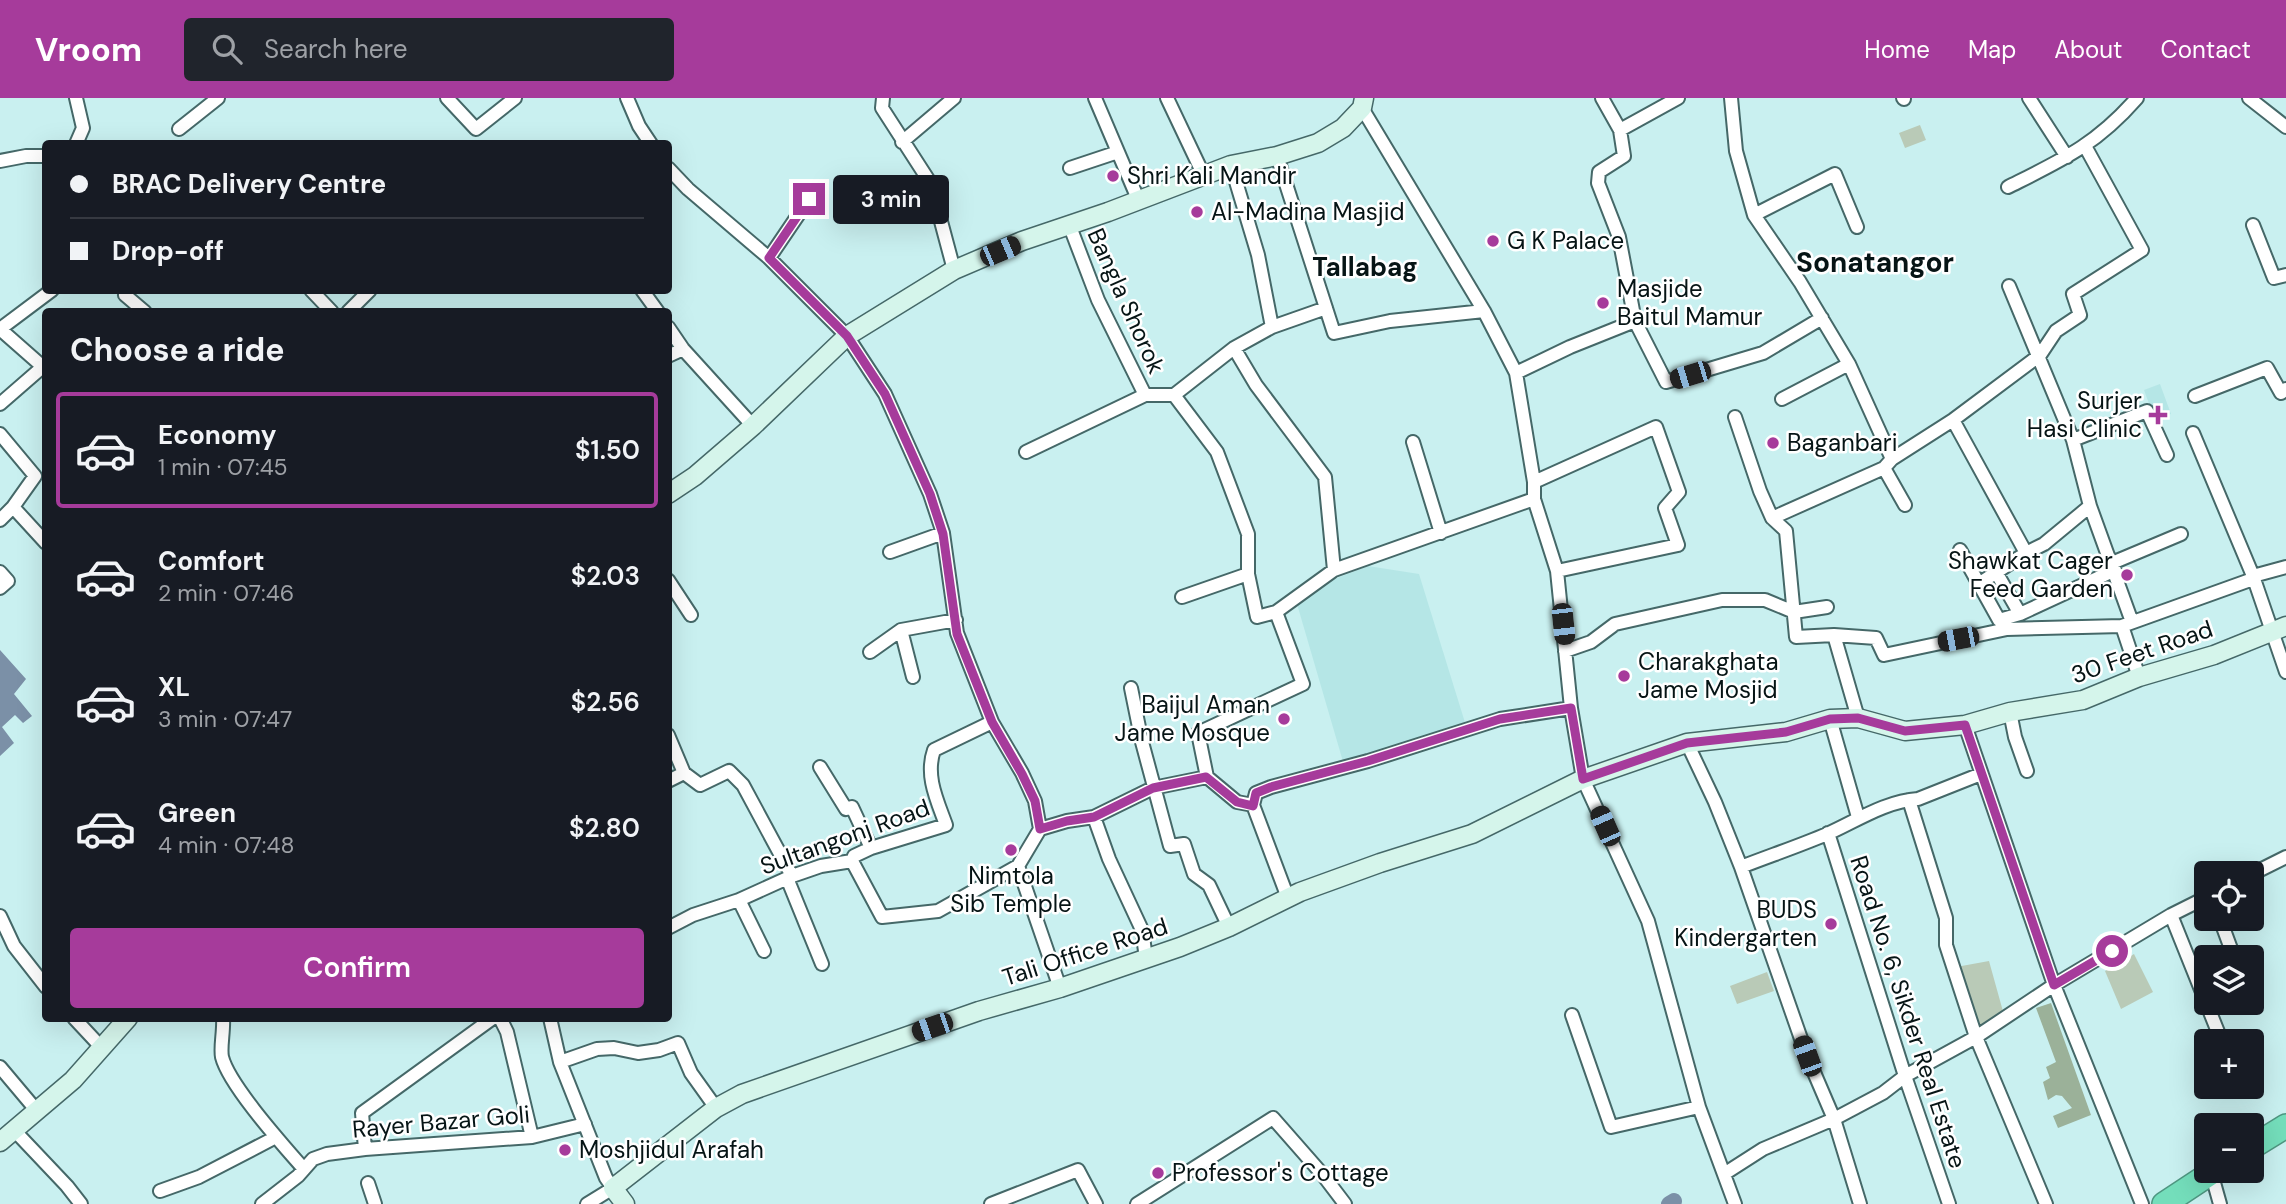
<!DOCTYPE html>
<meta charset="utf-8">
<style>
body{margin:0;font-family:"DM Sans",sans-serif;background:#20242c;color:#f1f3f6;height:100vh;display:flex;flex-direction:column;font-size:26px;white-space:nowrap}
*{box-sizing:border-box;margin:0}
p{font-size:23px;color:#9ea1a6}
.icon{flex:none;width:38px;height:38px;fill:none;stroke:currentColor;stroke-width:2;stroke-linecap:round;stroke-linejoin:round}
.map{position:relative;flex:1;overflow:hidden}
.details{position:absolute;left:42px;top:210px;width:630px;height:714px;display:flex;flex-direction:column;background:#171b24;border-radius:7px;box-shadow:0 7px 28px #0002}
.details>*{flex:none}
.hud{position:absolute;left:42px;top:42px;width:630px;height:154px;border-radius:7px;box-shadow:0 7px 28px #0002;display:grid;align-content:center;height:154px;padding:0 28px;background:#171b24}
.controls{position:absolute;left:2194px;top:763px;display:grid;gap:14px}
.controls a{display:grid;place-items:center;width:70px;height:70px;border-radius:7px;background:#171b24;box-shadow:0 7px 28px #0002;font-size:35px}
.end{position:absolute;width:32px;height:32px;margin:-16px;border:9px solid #a63b9b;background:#fff;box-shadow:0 0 0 4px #fff}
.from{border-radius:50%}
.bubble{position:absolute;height:49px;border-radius:7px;background:#171b24;box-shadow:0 7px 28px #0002;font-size:23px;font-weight:600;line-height:49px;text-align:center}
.car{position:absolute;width:21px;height:42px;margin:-21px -10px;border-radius:9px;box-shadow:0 0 5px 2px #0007;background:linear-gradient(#222 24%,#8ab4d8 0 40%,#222 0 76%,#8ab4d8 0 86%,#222 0)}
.hud b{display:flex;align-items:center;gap:24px;height:66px;font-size:26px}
.hud b+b{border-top:2px solid #363941}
.hud i{width:18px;height:18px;background:#f1f3f6}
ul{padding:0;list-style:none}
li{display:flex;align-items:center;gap:21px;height:116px;margin:0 14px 10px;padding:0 14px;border:4px solid transparent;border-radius:7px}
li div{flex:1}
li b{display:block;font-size:26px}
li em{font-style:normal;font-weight:600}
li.on{border-color:#a63b9b}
li>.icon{width:63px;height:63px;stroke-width:1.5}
h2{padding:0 28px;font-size:32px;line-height:84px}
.button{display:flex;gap:14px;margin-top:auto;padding:14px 28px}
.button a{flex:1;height:80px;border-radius:7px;background:#a63b9b;color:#fff;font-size:28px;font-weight:600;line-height:80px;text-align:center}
header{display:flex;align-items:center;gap:42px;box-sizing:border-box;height:98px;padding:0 35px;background:#a63b9b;color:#fff}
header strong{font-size:33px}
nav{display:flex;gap:38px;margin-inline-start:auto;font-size:24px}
.search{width:490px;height:63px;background:#20242c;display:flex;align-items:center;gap:18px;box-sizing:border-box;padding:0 24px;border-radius:7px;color:#9ea1a6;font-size:26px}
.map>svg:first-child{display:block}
.built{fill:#b5e6e6}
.green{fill:#b9cab7}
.forest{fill:#9bb199}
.water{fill:#7b90a7}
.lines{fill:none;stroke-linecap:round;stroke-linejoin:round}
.canal{stroke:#7b90a7;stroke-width:16}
.street-casing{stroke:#456868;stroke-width:16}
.secondary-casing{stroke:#456868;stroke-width:21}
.highway-casing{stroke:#4e9781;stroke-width:26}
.street{stroke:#fff;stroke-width:12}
.secondary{stroke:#d5f5eb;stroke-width:18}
.highway{stroke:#74debb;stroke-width:23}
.route{stroke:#a63b9b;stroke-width:9}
.poi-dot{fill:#a63b9b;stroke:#fff;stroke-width:2.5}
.labels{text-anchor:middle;stroke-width:5;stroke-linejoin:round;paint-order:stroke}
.poi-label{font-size:24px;fill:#061415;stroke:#fff;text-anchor:start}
.street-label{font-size:24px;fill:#061415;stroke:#fff}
.neighbourhood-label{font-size:26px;font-weight:bold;fill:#061415;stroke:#fff}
.quarter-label{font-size:28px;font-weight:bold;fill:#061415;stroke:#fff}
</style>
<header>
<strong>Vroom</strong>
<div class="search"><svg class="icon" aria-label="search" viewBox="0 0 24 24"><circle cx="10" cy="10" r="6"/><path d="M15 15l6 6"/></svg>Search here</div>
<nav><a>Home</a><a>Map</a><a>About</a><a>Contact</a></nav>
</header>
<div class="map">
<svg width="2286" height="1106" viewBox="0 0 2286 1106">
<rect width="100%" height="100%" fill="#c9f0f0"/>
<path class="built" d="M2160,286L2171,316L2155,322L2144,292Z
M1368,468L1419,476L1467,631L1344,667L1297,506L1314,489Z"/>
<path class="green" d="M1920,27L1926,42L1905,50L1899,35Z
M2134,856L2153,894L2121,911L2105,873Z
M1989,863L2004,917L1976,932L1956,869Z
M1767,874L1774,893L1737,906L1730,888Z"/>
<path class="forest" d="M2051,905L2091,1017L2058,1030L2053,1018L2072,1010L2062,998L2056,997L2048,1002L2043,984L2050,980L2046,969L2056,964L2036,910Z"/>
<path class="water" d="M0,552L26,581L14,596L32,618L23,625L15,617L2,629L14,645L0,658Z"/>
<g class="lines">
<path class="canal" d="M1669,1106L1674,1103"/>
<defs>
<path id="street" d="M447,0L476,31L515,0
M627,0L639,28L651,46
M883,0L882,10L931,86L954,172
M1095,0L1138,101
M1167,0L1204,78
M1602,0L1620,32
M1678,0L1620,32L1624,58L1599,74L1598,85L1619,139L1635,223L1666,284L1763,255L1822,220
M1731,0L1736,53L1754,117L1800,184L1849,266L1892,361
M1903,0L1904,1
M2029,0L2067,59
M2249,0L2286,29
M1362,10L1484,213L1516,275L1534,384V401L1557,473L1571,610L1583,681L1648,823L1699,1009L1735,1106
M179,31L218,0
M902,44L954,0
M76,46L83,30L76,0
M2085,48L2142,152L2073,196L2080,217L2056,233L2040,257L1953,322L1892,361L1884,370L1772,420L1786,433L1796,539L1834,537L1876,540L1884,557L2007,531L2122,528L2253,481
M1277,58L1334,235L1390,223L1484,213
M0,63L26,58H46
M1231,67L1258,157L1272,229
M668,70L688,91L769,160L847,238L885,296L930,396L943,435L957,535L992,624L1022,675L1035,703L1040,731L1018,768L1060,890
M1070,70L1118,54
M2008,89C2062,62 2096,47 2137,0
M1754,117L1835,76L1857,129
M1069,126L1098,202L1145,297
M2253,127L2274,180L2286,177
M769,160L809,101
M2009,188L2073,342L2090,408L2132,524
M127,192L125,197L145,214
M311,192L332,214
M642,192L658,214
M348,214L370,192
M668,229L683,251L753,328
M0,231L52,192
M0,231L42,268
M1234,250L1256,287L1325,379L1334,472
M668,258L683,251
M1516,275L1570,249L1635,223
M2195,298L2267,270L2281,295L2286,291
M1782,301L1849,266
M0,306L46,266
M1735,319L1760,393L1772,420
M1953,322L2026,455L1980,485
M2193,335L2253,478L2286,574
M0,336L35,378L13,409L0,422
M2073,342L2147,313L2167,357
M1413,344L1441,435
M1026,354L1145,297H1174
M1884,370L1905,407
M1534,384L1656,329L1679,394L1665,410L1678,447L1557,473
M13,409L46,445
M1960,452L1999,522L2004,528
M890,454L943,435
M2026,455L2044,446L2090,408
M2112,465L2181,436
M0,474L8,483L0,490
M1996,474L2020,516
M2253,478L2286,469
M668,482L691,517
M1182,499L1248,476
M1276,514L1334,472L1534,401
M1999,522L2020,516L2115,472
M2122,528L2139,579
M901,532L913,579
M1834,537L1858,620
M1565,553L1591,544L1615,526L1722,502H1765L1794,514L1827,509
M870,554L901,532L956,522
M1131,590L1142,644L1170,748L1184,746L1194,776L1209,787L1229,829
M2010,614L2015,639L2027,673
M1830,621L1858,719
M1965,627L2054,887L2142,1106
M668,637L684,675L700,687L729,673L743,687L792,778
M1687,645L1715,704L1741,769L1807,958L1834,1021L1860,1106
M820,669L846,711L852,709L871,750
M668,683L684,675
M1909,702L1946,820V847L1976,939L2046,1106
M1253,707L1256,695L1271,689L1368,663L1500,621L1571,610
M1094,719L1109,761L1142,832L1146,860
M1040,731L1067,723L1094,719L1153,690L1207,679
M1828,735L1905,978L1949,1106
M852,763L882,819L938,813L1018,768
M1741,769C1769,758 1799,748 1827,736C1856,723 1886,703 1918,701L1981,676
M2252,776L2286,759
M787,780L822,866
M1288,800L1253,707L1237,704L1207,679L1198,635L1303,586L1276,514L1257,519L1248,476V436L1217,354L1174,297L1234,250L1272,229L1326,210
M739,802L764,853
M2171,817L2220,939
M0,818L14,848L46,889
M2220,821L2234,859
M668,830L693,817L739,802L792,778L821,768L852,763L854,758L871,750L946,727C937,702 925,678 934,652L992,624
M1572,917L1611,1029L1699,1009
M74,920L102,950
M223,920C224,933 220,949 222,959C229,987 283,1047 303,1070
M500,920L507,934L532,1039
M550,920L560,964L606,1080L613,1090L587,1106
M560,964L597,951L614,950L638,955L659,952L678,945L691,975L716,1010
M0,969L37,1013
M14,1032L67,1088L81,1106
M365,1051L362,1015L493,920
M2211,1074L2220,1106
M1724,1076L1763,1051L1834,1021L1883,995L1905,978L1976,939L2054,887L2171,817L2207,799
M368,1085L375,1106
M160,1093L199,1079L276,1039
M262,1106L298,1078L313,1061L327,1056L365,1051L532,1039L585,1026
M991,1106L1078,1072L1096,1106
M1137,1106L1273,1020L1323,1077L1345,1106"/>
<path id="secondary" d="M668,396L695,378L753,328L847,238L954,172L1022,143L1108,114L1231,67L1277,58L1318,45L1343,30L1362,10L1364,0
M0,1044L73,982L128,920
M625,1106L613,1090L716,1010L742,996L979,913L1060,890L1180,849L1229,829L1300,794L1380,765L1472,736L1583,681L1687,645L1786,634L1830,621L1858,620L1905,633L1965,627L2010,614L2083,602L2139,579L2214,557L2286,528"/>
<path id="highway" d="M2252,1049L2286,1028
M2164,1106L2214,1073"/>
</defs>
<use href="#street" class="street-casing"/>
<use href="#secondary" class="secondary-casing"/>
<use href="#highway" class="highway-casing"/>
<use href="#street" class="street"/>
<use href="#secondary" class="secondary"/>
<use href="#highway" class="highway"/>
</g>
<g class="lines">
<path class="route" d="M809,101L769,160L847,238L885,296L930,396L943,436L957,536L992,624L1022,676L1035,703L1040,731L1067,723L1094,719L1153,690L1206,679L1237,704L1253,708L1256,695L1271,689L1368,663L1500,621L1571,610L1583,681L1687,645L1786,634L1830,621L1858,620L1905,633L1965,627L2054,887L2112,853"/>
</g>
<g class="poi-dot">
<circle cx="1113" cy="78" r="7"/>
<circle cx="1197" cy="114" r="7"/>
<circle cx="1493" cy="143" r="7"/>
<circle cx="1603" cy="205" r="7"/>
<path d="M2154.5 306.5h7v7h7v7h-7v7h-7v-7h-7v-7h7z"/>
<circle cx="1773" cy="345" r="7"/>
<circle cx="2127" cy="477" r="7"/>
<circle cx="1624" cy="578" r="7"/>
<circle cx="1284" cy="621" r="7"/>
<circle cx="1011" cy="752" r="7"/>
<circle cx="1831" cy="826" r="7"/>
<circle cx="565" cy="1052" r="7"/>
<circle cx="1158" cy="1075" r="7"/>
</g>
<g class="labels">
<g class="poi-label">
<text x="1127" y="86">Shri Kali Mandir</text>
<text x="1211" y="122">Al-Madina Masjid</text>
<text x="1507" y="151">G K Palace</text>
<text x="1617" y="199">Masjide<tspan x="1617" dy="28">Baitul Mamur</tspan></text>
<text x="2142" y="311" text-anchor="end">Surjer<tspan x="2142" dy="28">Hasi Clinic</tspan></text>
<text x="1787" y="353">Baganbari</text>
<text x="2113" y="471" text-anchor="end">Shawkat Cager<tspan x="2113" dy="28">Feed Garden</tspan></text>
<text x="1638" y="572">Charakghata<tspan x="1638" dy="28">Jame Mosjid</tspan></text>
<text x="1270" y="615" text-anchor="end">Baijul Aman<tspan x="1270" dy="28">Jame Mosque</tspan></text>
<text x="1011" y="786" text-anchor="middle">Nimtola<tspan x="1011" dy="28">Sib Temple</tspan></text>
<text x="1817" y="820" text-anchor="end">BUDS<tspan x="1817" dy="28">Kindergarten</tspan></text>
<text x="579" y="1060">Moshjidul Arafah</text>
<text x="1172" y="1083">Professor's Cottage</text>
</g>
<g class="street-label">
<text transform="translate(1126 203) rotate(66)" y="8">Bangla Shorok</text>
<text transform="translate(2142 554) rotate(-19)" y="8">30 Feet Road</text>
<text transform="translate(845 739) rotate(-20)" y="8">Sultangonj Road</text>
<text transform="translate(1085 854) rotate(-18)" y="8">Tali Office Road</text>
<text transform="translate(1908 914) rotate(72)" y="8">Road No. 6, Sikder Real Estate</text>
<text transform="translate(441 1024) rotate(-5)" y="8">Rayer Bazar Goli</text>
</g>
<g class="neighbourhood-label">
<text x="1365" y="178">Tallabag</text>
</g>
<g class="quarter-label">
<text x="1875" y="174">Sonatangor</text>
</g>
</g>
</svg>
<div class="controls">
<a><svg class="icon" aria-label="locate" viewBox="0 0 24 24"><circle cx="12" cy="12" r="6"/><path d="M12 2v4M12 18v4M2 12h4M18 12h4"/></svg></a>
<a><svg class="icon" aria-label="layers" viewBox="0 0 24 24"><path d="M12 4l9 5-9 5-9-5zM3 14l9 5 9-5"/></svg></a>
<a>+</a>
<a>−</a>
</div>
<i class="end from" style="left:2112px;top:853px"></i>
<i class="end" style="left:809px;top:101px"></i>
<div class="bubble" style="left:833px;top:77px;width:116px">3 min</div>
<i class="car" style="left:1000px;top:153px;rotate:67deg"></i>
<i class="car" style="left:1690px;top:277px;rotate:253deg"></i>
<i class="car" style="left:1563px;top:526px;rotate:174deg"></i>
<i class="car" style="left:1958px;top:541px;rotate:259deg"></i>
<i class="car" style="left:1605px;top:728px;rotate:336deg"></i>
<i class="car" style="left:932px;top:929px;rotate:251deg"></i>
<i class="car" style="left:1807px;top:958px;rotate:340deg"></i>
<div class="hud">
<b><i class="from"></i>BRAC Delivery Centre</b>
<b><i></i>Drop-off</b>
</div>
<section class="details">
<h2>Choose a ride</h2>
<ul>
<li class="on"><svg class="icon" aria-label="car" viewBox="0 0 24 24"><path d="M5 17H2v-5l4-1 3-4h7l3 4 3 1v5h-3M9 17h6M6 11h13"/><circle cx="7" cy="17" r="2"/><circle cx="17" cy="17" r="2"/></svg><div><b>Economy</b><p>1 min · 07:45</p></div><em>$1.50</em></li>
<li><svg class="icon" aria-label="car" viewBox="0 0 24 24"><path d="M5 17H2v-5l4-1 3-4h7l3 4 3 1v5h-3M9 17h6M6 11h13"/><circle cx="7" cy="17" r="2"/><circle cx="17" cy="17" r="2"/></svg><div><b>Comfort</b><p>2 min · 07:46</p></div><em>$2.03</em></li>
<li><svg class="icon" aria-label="car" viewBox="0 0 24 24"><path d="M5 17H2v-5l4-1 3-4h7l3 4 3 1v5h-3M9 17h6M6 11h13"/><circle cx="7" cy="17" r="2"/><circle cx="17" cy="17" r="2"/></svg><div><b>XL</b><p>3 min · 07:47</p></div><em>$2.56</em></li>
<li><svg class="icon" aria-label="car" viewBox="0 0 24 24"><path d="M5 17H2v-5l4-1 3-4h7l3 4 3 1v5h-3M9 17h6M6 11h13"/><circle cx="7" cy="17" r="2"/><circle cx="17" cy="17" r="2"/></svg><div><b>Green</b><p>4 min · 07:48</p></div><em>$2.80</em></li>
</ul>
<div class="button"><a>Confirm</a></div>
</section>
</div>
